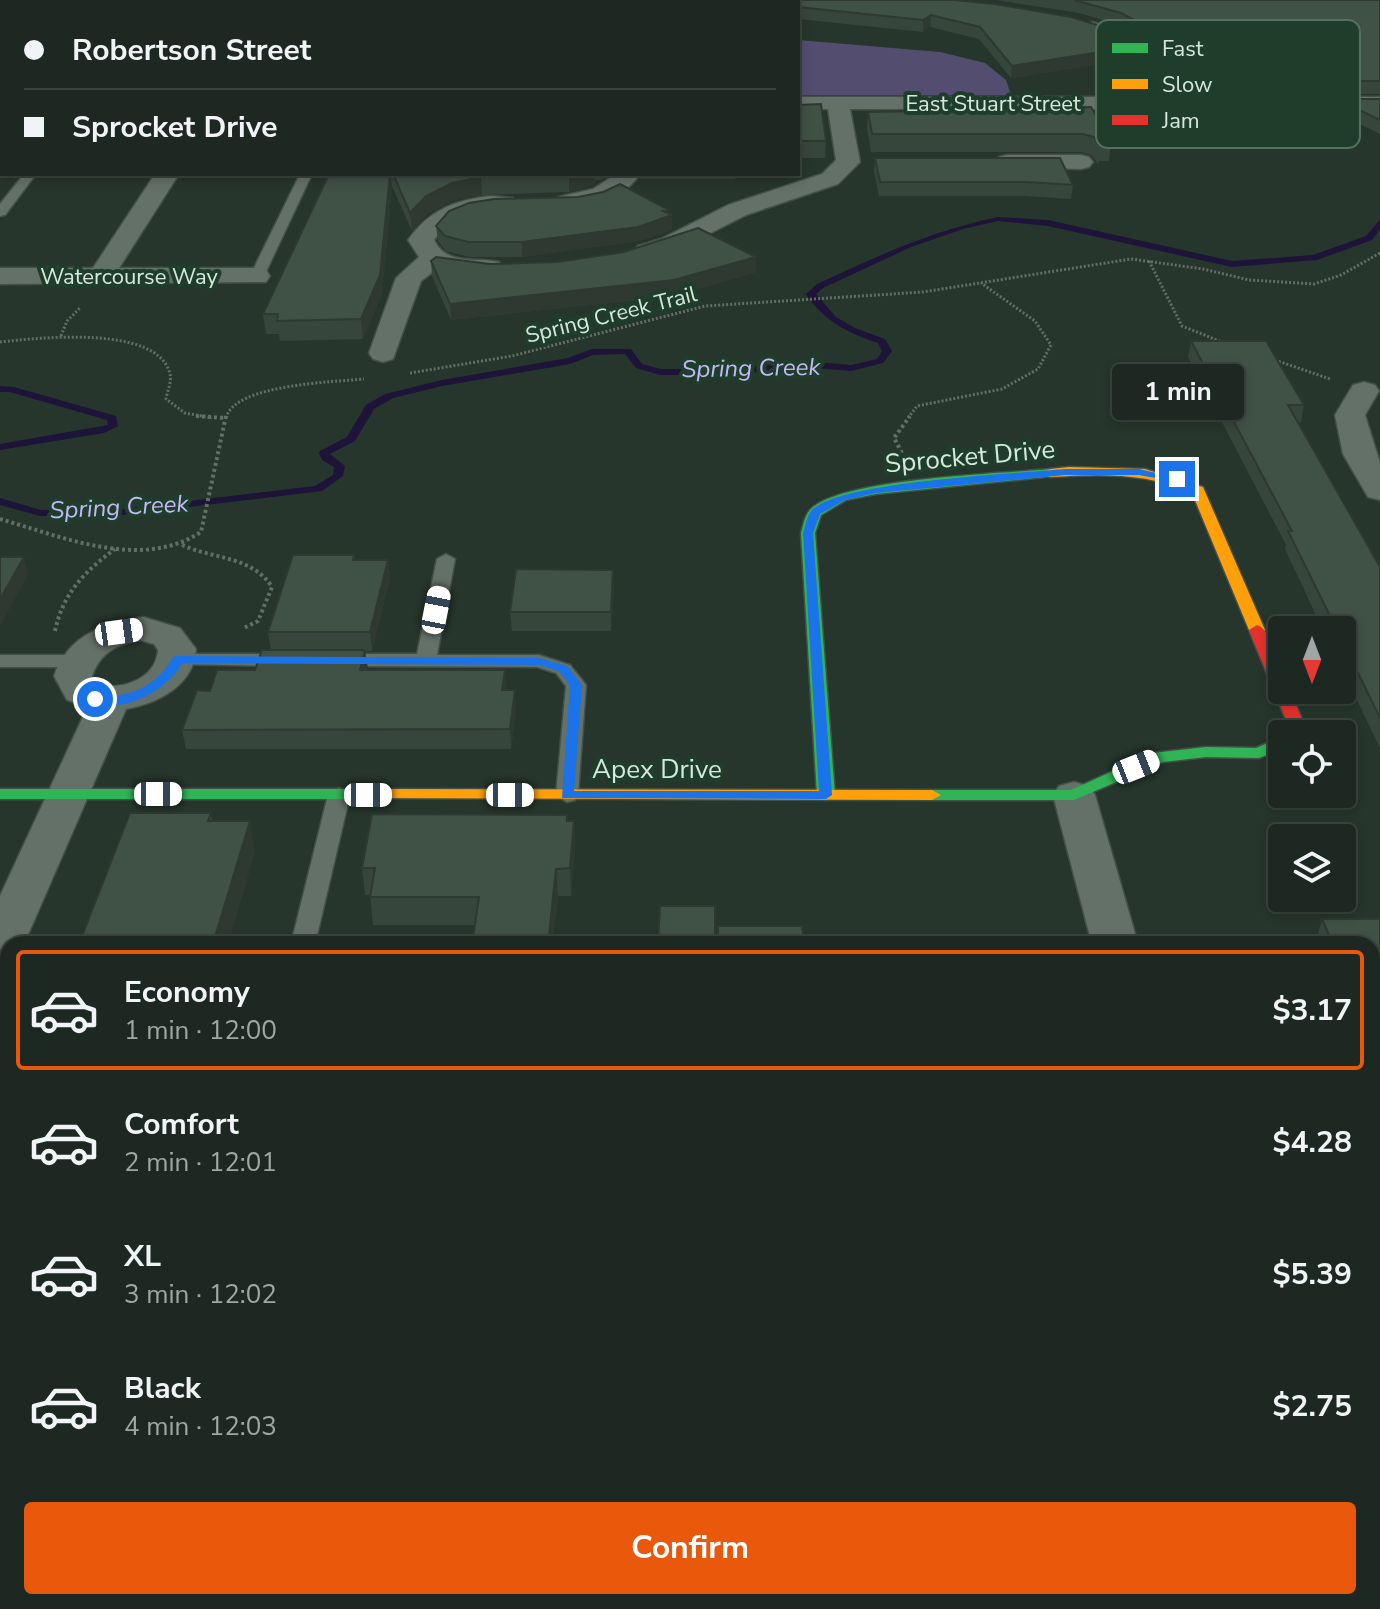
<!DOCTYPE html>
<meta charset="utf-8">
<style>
body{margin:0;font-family:"Nunito Sans",sans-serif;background:#29342e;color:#f1f3f6;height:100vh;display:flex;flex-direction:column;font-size:30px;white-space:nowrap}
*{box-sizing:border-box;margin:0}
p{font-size:26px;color:#a0a6a5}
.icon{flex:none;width:44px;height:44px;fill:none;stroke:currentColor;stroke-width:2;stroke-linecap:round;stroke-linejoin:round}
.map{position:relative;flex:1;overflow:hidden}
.details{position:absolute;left:0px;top:936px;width:1380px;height:674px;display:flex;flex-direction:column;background:#1c2821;border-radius:24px 24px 0 0;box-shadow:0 4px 12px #0003,0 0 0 2px #3a443f}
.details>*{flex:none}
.banner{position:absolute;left:0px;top:0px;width:800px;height:176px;box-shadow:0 4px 12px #0003,0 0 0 2px #3a443f;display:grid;align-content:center;height:176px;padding:0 24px;background:#1c2821}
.needle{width:52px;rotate:180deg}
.buttons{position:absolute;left:1268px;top:616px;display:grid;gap:16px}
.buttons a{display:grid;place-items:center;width:88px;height:88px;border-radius:8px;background:#1c2821;box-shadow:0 4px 12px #0003,0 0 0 2px #3a443f;font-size:40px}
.end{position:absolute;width:36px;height:36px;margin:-18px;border:10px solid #1a73e8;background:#fff;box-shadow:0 0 0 4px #fff}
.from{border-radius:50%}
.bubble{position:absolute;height:56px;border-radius:8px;background:#1c2821;box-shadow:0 4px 12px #0003,0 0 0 2px #3a443f;font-size:26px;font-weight:700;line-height:56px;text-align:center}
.car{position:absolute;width:24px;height:48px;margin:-24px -12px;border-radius:10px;box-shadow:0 0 6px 2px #0007;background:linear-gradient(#fff 24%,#345 0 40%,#fff 0 76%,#345 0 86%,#fff 0)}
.banner b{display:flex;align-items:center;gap:28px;height:76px;font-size:30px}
.banner b+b{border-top:2px solid #3a443f}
.banner i{width:20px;height:20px;background:#f1f3f6}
ul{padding:14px 0 0;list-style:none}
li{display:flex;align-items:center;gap:24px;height:120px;margin:0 16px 12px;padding:0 8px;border:4px solid transparent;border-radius:8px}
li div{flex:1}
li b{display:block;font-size:30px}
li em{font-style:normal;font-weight:700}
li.on{border-color:#ea580c}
li>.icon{width:72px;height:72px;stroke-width:1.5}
.cta{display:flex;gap:16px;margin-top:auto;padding:16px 24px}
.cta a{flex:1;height:92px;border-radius:8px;background:#ea580c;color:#fff;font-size:32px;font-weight:700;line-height:92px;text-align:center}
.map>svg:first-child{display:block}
.green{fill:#534d70}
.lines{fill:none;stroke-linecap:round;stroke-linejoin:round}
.stream{fill:#1e1339;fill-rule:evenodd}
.lane-casing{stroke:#435048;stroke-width:3}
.street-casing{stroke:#435048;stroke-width:3}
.fast-casing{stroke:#435048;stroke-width:3}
.slow-casing{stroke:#435048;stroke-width:3}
.jam-casing{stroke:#435048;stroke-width:3}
.path-far1{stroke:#626e67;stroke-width:3;stroke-dasharray:2 2;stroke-linecap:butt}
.path{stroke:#626e67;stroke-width:4;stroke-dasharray:3 3;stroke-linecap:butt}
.lane{fill:#647168;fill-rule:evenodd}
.street{fill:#647168;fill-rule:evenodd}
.fast{fill:#30b455;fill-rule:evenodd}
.slow{fill:#ff9f0a;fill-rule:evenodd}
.jam{fill:#e5322d;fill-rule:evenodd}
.wall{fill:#37463c}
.shaded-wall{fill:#2d3931}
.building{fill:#405146;stroke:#2d3931;stroke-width:2}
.route{fill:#1a73e8}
.labels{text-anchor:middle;stroke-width:8;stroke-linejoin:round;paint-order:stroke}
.far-street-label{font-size:22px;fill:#d6e7db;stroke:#1f3d2b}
.far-water-label{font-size:24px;font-style:italic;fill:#c4b8f5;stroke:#1f3d2b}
.street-label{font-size:26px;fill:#d6e7db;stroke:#1f3d2b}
.key{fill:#1f3d2b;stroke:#567060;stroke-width:2}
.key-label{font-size:22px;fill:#d6e7db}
</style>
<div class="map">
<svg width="1380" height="1609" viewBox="0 0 1380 1609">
<rect width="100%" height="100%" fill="#26362c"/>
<path class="green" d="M798,40L940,52L985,63L1006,80L1011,95H798Z"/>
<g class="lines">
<path class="stream" d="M998,217L1048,220L1232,261L1313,255L1366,236L1380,220V229L1372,240L1317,260L1232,267L1048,226L998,221L963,229L911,247L823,288L816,294L836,317L855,328L885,339L892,351L883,363L851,371L804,367L728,375H660L636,368L625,354L593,355L570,364L442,386L393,398L374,409L355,441L330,454L345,466L343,476L322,491L114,516H40L0,505V498L41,510H114L315,486L333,475L334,467L322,460L319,453L320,451L347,437L366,405L385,394L442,380L568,358L592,349H631L642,364L660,369H728L804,361L851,365L877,359L882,351L878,343C848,333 824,321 806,294L817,284C878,256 931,231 998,217Z
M0,386L14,387L116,416L118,426L104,433L0,450V444L108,425L107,420L10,392H0Z"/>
<defs>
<path id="lane" d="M24,174H36L5,215L0,216V204Z
M300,174H312L264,276L252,279L250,276Z
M446,554L455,559L437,655H539L570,665L586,685L578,795L575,800L567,802L556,795L566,686L556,673L537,667L339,666L329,660L339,654H417L437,559Z
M177,654H288L298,660L288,666L170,664L167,660Z
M0,655H76L86,661L76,667H0Z
M339,788L350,795L315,944H291L328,795Z
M1372,1400H1380V1426H1372Z"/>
<path id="street" d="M1092,22C1142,35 1183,56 1214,97H1380V109H850L860,162L838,184L746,215L679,249L647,259L638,256L634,251L638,246L661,239L728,205L822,174L836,160L828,109H798V97H1192C1165,61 1127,45 1085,32L1082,28Z
M0,96H2V108H0Z
M1007,155H1081L1089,157L1093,162L1089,167L1081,169L999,167L995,162L999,157Z
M155,174H179L119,268H257L266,270L270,276L266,282L0,284V268H93Z
M616,174H640C624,198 587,214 558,207L555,202L558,197L593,189Z
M491,196L513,198L516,203L513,208C482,216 455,211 434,240C447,266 476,257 499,262L503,268L499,274L470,275L437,269L421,281L393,359L383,362L373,359L369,353L396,278L419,257L408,240C429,210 455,200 491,196Z
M1364,382L1375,385L1379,391L1365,415L1380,463V500L1368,497L1343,454L1335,415L1353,385Z
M143,617L180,628L196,649C194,685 159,703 126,709L24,944H8V959L0,961V896L88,706L67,700L54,676C69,634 103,624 143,617ZM140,640L154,644L158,650C156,679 122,691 96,684L92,676C100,653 117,644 140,640Z
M1074,782L1089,786L1095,795L1138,944H1092L1053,795L1059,786Z"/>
<path id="fast" d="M1050,469L1055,470V476L876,494L846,500L821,515L815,533L835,795L826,800L820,799L817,795L801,533C803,526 805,515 810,510C840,478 1001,474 1050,469Z
M1282,737V749L1259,758L1206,757L1163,762L1074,800H932L923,795L932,790H1071L1153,753L1206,747L1256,748Z
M0,789H365L374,794L365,799H0Z"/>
<path id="slow" d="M1069,467L1145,469L1203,487L1265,630L1263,633L1257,635L1249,630L1192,493C1146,472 1099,474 1050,477L1043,473L1050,469Z
M365,789L932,790L941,795L932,800L359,798L356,794L359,790Z
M0,1134H8V1150H0Z
M1372,1136H1380V1152H1372Z"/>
<path id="jam" d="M1257,625C1274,631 1282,674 1282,690H1290L1303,722L1299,734H1281L1287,722L1249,630Z"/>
</defs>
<use href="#lane" class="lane-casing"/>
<use href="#street" class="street-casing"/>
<use href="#fast" class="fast-casing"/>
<use href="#slow" class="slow-casing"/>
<use href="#jam" class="jam-casing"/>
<path class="path-far1" d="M1149,261L1182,326L1224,343
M61,336L67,321L80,308
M0,342C38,338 158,324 170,374C172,382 167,392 166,399L185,413L212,418
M1275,360L1330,379
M410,373L512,356L705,306L923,292L1131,259L1203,269L1249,280L1314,284L1341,275L1380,253
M226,418C234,384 335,382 364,379
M908,418L917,406L1002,389L1038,369L1051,345L1035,321L981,283"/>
<path class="path" d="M196,416L225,418
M902,453L894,438L910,416
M0,519C63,537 141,571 201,532L226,416
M182,545C213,559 252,556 272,587L258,621L244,628
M55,631C63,593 85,571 115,549"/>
<use href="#lane" class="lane"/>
<use href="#street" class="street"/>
<use href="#fast" class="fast"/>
<use href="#slow" class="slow"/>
<use href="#jam" class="jam"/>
</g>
<path class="wall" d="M0,0H954L1143,57L1011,78L979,39L930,27L923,32L798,19V2Z
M996,0H1380V94H1299L1205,47L1172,53L1120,25L1079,13Z
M2,18V60H0V19Z
M1337,99H1380V134L1335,112Z
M798,105L826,141L825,158H798Z
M1091,107L1111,143L1109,161H1099L1098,164L1091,155L1081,152H871L867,129L868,112Z
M875,158L1073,185L1071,199L1025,196H879L874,172Z
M329,174H611L602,180H595V185L569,192L482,195L453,200L427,214L412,231L392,186L382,294L363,339L280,341L279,334H266L263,314Z
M640,174H748V176H735V179H640Z
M669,210L672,230L639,241L522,257H469L446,251L438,241L436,226Z
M756,257V272L674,296L451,320L432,276L431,261L490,264Z
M1191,341L1304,405L1301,422H1298L1380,567V748L1342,669V630H1323L1285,549L1286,545L1188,357Z
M354,555L355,560H388L390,578L372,651H365L367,670L506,690L516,710L511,749H186L182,730L210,691L255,670L271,650L268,632Z
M614,588L611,631H512L510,612Z
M211,813L212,821L255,851L228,944H79Z
M568,821H574L575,848L571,896H558L552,944H472L475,925H373L370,895H365L362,868Z
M1322,919H1380V998H1372V944H1320L1317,938Z"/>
<path class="shaded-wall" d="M931,15L930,27L923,32V20Z
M1207,35L1205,47L1172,53L1174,41Z
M1145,45L1143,57L1011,78L1012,66Z
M390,174L392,186L382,294L363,339L361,319Z
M571,174H594L595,185L569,192V175Z
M602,174H611L602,180Z
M481,177L482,195L453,200L427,214L412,231L410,213L426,196L452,183Z
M669,210V216L672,215V230L639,241L522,257V242Z
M756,257V272L674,296L451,320L450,304Z
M24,557L28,575L0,626V599Z
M388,560L390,578L372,651L370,632Z
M613,570L614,588L611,631V612Z
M365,650L368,669L363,689L360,670Z
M505,670L507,689L504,710L502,690Z
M515,690L516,710L511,749L510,729Z
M250,821L255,851L228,944H217L215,937Z
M574,821L575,848L571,896L570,868Z
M556,869L558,896L552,944H548Z
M48,1602H67L63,1609H44Z"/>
<path class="building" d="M0,0H954L995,4L1071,17L1107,28L1145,45L1012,66L980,27L931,15L923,20L798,7V2H2V14Z
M1074,0H1380V81H1301L1207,35L1174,41L1121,13Z
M2,18V48L0,47V19Z
M1337,99H1380V120Z
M821,104L826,141H798V105Z
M1091,107L1111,143H1099L1100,145L1094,137L1083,134H872L868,112Z
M875,158H1060L1073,185L1027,182H880Z
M329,174H390L380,275L361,319L277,321L278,314H263Z
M393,174H571L481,177L452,183L426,196L410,213Z
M620,184L669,210L663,211L672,215L638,227L522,242H468L445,236L436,226L449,211L469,203L494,199L578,197L603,192Z
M698,228L756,257L674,280L450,304L431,261L436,257L490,264L557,262L624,252Z
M1191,341H1266L1304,405H1288L1380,567V718L1342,640V630H1337L1288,531H1292Z
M293,555H354L353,560H388L370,632H268Z
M0,557H24L0,599Z
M516,569L613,570L611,612H510Z
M262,650H365L360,670H505L502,690H515L510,729L182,730L197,690L210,691L217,670H255Z
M130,813H211L208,821H250L215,937H167L164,944H79Z
M372,814L567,815V821H574L570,868L556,869L548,944H472L479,897H370L375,868H362Z
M660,906H715V944H658Z
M1322,919H1380V979H1372V944H1333Z
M718,926H802L804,944H718Z
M0,1231H8V1602H48L44,1609H0Z
M173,1602H1085L1090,1609H170Z
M1136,1602H1176L1181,1609H1119Z"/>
<path class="route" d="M1065,469H1139L1182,479L1177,482L1139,475H1065L876,493L845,500L820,514L813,533L832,795L826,799L562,798L570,685L559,671L539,665L182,663C168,691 117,718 89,699L95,695C128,700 157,686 173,657L177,656L539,658L567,666L582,685L574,791H819L803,533C805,527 807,515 812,510C841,481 1017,474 1065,469Z"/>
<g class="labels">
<g class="far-street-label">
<text x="993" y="111">East Stuart Street</text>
<text x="129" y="284">Watercourse Way</text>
<text transform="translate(611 314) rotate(-14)" y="8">Spring Creek Trail</text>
</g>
<g class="far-water-label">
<text transform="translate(751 368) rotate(-1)" y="8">Spring Creek</text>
<text transform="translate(119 507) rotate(-3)" y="8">Spring Creek</text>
</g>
<g class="street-label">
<text transform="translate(970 456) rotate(-5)" y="9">Sprocket Drive</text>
<text x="657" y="778">Apex Drive</text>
</g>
</g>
<rect x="1096" y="20" width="264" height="128" rx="12" class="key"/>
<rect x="1112" y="43" width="36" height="10" fill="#30b455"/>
<rect x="1112" y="79" width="36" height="10" fill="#ff9f0a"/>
<rect x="1112" y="115" width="36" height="10" fill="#e5322d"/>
<g class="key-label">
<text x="1162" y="56">Fast</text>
<text x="1162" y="92">Slow</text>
<text x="1162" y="128">Jam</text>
</g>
</svg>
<div class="buttons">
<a><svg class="needle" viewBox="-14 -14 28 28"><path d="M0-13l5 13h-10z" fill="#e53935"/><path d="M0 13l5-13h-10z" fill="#a0a6a5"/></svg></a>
<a><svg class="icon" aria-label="locate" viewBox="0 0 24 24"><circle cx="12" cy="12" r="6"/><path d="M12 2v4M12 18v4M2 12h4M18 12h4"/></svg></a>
<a><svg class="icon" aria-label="layers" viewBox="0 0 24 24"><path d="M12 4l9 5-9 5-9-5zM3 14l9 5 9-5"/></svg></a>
</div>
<i class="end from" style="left:95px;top:699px"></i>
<i class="end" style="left:1177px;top:479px"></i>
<div class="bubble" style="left:1112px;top:364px;width:132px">1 min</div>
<i class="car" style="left:436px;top:610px;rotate:11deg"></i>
<i class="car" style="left:119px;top:632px;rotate:82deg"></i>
<i class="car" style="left:1136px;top:767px;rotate:68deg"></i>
<i class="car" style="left:158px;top:794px;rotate:90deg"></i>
<i class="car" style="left:368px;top:795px;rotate:90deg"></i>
<i class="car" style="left:510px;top:795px;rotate:90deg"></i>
<div class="banner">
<b><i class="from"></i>Robertson Street</b>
<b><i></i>Sprocket Drive</b>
</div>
<section class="details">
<ul>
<li class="on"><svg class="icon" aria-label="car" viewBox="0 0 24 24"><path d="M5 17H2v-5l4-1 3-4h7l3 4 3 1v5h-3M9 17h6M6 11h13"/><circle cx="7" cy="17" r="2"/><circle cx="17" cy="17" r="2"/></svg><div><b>Economy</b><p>1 min · 12:00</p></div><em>$3.17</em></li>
<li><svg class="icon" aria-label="car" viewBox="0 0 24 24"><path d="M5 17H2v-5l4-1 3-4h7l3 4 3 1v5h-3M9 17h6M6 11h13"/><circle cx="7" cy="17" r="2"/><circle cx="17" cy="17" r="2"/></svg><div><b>Comfort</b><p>2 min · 12:01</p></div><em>$4.28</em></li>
<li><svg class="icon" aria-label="car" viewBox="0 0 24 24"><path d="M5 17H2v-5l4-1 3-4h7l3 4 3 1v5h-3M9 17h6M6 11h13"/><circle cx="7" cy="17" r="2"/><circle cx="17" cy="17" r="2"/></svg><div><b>XL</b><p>3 min · 12:02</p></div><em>$5.39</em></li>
<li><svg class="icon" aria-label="car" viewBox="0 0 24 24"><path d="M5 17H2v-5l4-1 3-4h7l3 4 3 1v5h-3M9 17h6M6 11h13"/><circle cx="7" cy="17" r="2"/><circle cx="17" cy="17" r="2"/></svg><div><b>Black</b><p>4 min · 12:03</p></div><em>$2.75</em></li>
</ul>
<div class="cta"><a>Confirm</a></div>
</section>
</div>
